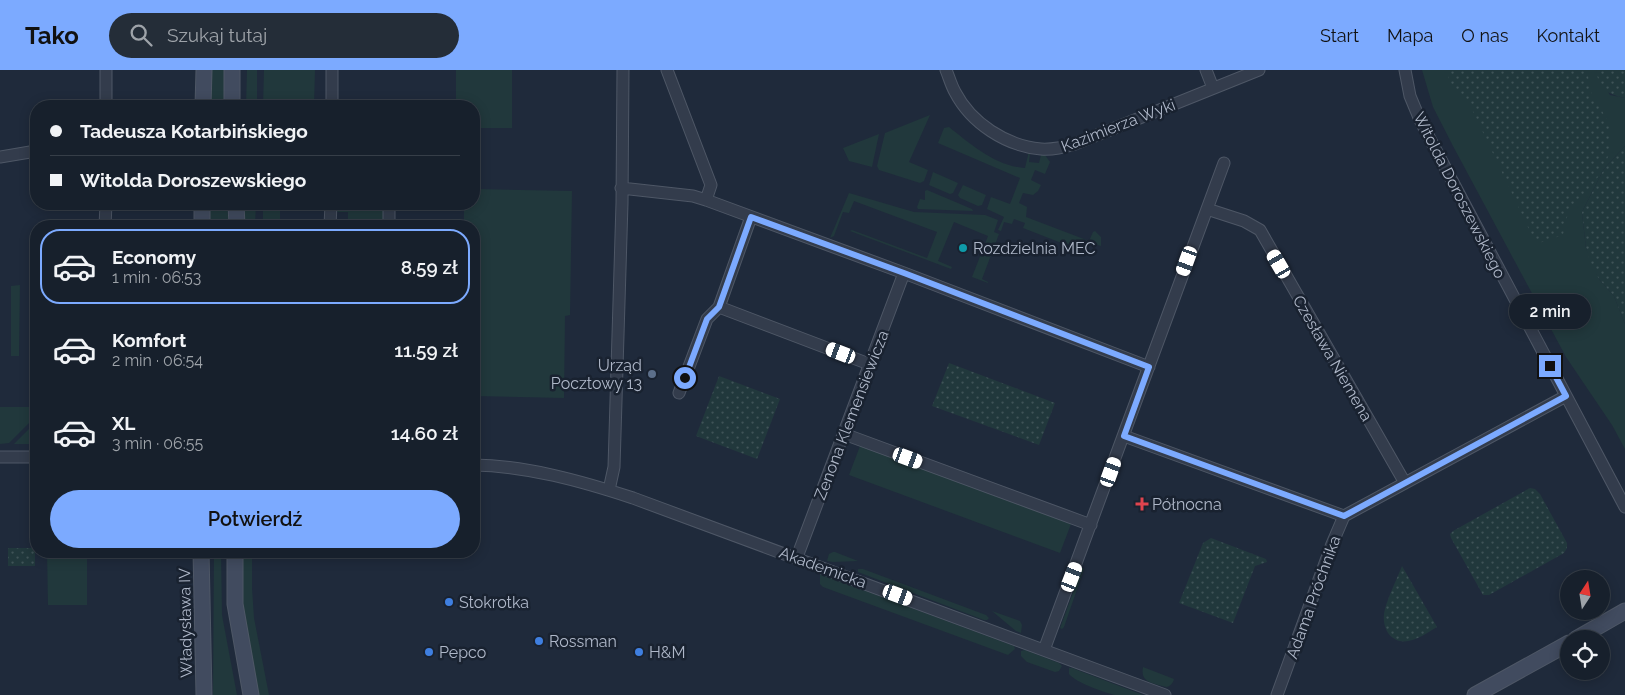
<!DOCTYPE html>
<html lang="pl">
<meta charset="utf-8">
<style>
body{margin:0;font-family:Raleway,sans-serif;background:#242d38;color:#f1f3f6;height:100vh;display:flex;flex-direction:column;font-size:19px;white-space:nowrap}
*{box-sizing:border-box;margin:0}
p{font-size:16px;color:#9ea3a9}
.icon{flex:none;width:28px;height:28px;fill:none;stroke:currentColor;stroke-width:2;stroke-linecap:round;stroke-linejoin:round}
.map{position:relative;flex:1;overflow:hidden}
.panel{position:absolute;left:30px;top:150px;width:450px;height:338px;display:flex;flex-direction:column;background:#17202c;border-radius:20px;box-shadow:0 2px 12px #0003,0 0 0 1px #363e48}
.panel>*{flex:none}
.guide{position:absolute;left:30px;top:30px;width:450px;height:110px;border-radius:20px;box-shadow:0 2px 12px #0003,0 0 0 1px #363e48;display:grid;align-content:center;height:110px;padding:0 20px;background:#17202c}
.needle{width:32px;rotate:12deg}
.controls{position:absolute;left:1560px;top:500px;display:grid;gap:10px}
.controls a{display:grid;place-items:center;width:50px;height:50px;border-radius:50%;background:#17202c;box-shadow:0 2px 12px #0003,0 0 0 1px #363e48;font-size:25px}
.end{position:absolute;width:22px;height:22px;margin:-11px;border:6px solid #7caaff;background:#111;box-shadow:0 0 0 2px #111}
.from{border-radius:50%}
.bubble{position:absolute;height:35px;border-radius:18px;background:#17202c;box-shadow:0 2px 12px #0003,0 0 0 1px #363e48;font-size:16px;font-weight:600;line-height:35px;text-align:center}
.car{position:absolute;width:15px;height:30px;margin:-15px -8px;border-radius:6px;box-shadow:0 0 4px 1px #0007;background:linear-gradient(#fff 24%,#345 0 40%,#fff 0 76%,#345 0 86%,#fff 0)}
.guide b{display:flex;align-items:center;gap:18px;height:48px;font-size:19px}
.guide b+b{border-top:1px solid #363e48}
.guide i{width:12px;height:12px;background:#f1f3f6}
ul{padding:9px 0 0;list-style:none}
li{display:flex;align-items:center;gap:15px;height:75px;margin:0 10px 8px;padding:0 10px;border:2px solid transparent;border-radius:20px}
li div{flex:1}
li b{display:block;font-size:19px}
li em{font-style:normal;font-weight:600}
li.current{border-color:#7caaff}
li>.icon{width:45px;height:45px;stroke-width:1.5}
.cta{display:flex;gap:10px;margin-top:auto;padding:10px 20px}
.cta a{flex:1;height:58px;border-radius:30px;background:#7caaff;color:#111;font-size:20px;font-weight:600;line-height:58px;text-align:center}
header{display:flex;align-items:center;gap:30px;box-sizing:border-box;height:70px;padding:0 25px;background:#7caaff;color:#111}
header strong{font-size:24px}
nav{display:flex;gap:28px;margin-inline-start:auto;font-size:18px}
.search{width:350px;height:45px;background:#242d38;display:flex;align-items:center;gap:12px;box-sizing:border-box;padding:0 18px;border-radius:28px;color:#9ea3a9;font-size:19px}
.map>svg:first-child{display:block}
.green{fill:#21383c}
.park{fill:url(#park-dots)}
.lines{fill:none;stroke-linecap:round;stroke-linejoin:round}
.street-casing{stroke:#4e5766;stroke-width:13}
.secondary-casing{stroke:#4e5766;stroke-width:17}
.street{stroke:#333c4c;stroke-width:11}
.secondary{stroke:#414b5f;stroke-width:15}
.route{stroke:#7caaff;stroke-width:6}
.culture-dot{fill:#0f9aa8;stroke:#192230;stroke-width:2}
.service-dot{fill:#5c6f8a;stroke:#192230;stroke-width:2}
.health-dot{fill:#e0444e;stroke:#192230;stroke-width:2}
.shop-dot{fill:#3f7fe0;stroke:#192230;stroke-width:2}
.labels{text-anchor:middle;stroke-width:5;stroke-linejoin:round;paint-order:stroke}
.street-label{font-size:16px;fill:#aeb7c8;stroke:#192230}
.poi-label{font-size:16px;fill:#aeb7c8;stroke:#192230;text-anchor:start}
</style>
<header>
<strong>Tako</strong>
<div class="search"><svg class="icon" aria-label="search" viewBox="0 0 24 24"><circle cx="10" cy="10" r="6"/><path d="M15 15l6 6"/></svg>Szukaj tutaj</div>
<nav><a>Start</a><a>Mapa</a><a>O nas</a><a>Kontakt</a></nav>
</header>
<div class="map">
<svg width="1625" height="625" viewBox="0 0 1625 625">
<defs>
<pattern id="park-dots" width="8" height="8" patternUnits="userSpaceOnUse" patternTransform="scale(1.25)"><rect width="8" height="8" fill="#21383c"/><path d="M2 2h.1M6 6h.1" fill="none" stroke="#3f5357" stroke-width="1.8" stroke-linecap="round"/></pattern>
</defs>
<rect width="100%" height="100%" fill="#1f2a3b"/>
<path class="green" d="M211,0H225L224,36H211Z
M247,0H257V36H246Z
M264,0H315L314,36H263Z
M456,0H512V58H474V36H456Z
M1422,0H1596L1610,25L1625,28V76L1604,99L1582,142L1586,178L1599,209L1614,226L1625,254V379L1612,355L1566,287L1453,76L1433,37Z
M930,45L909,92L928,100L924,111L920,113L879,100L877,96L885,63Z
M949,57C972,75 995,96 1025,98L1029,81L1030,83L1029,92L1039,93L1041,85H1045L1050,92L1045,104L1035,100L1031,110L1041,115L1038,121L1033,125L1023,123L1019,133L1027,137L1026,147L1089,171L1093,162L1095,161L1101,167V176L1086,171L1082,181L1023,158L1025,153L1014,149L1012,154L1004,152L1001,161L998,160L1004,147L987,139L991,127L1010,134L1020,108L938,73L944,58Z
M879,64L872,97L849,91L843,78Z
M933,102L958,113L953,123L950,124L929,115Z
M963,115L986,125L982,135L978,136L960,128L958,125Z
M474,119L572,121L570,245L565,246L564,328L474,326V156H464V134H474Z
M927,120L972,139L973,141L918,139L917,137L920,129L925,130V121Z
M849,123L914,142L985,145L998,150L994,162L999,164L982,209L988,212V213L972,207L988,166L954,152L938,191L952,197L951,199L850,161L852,160L927,188L937,162L854,131L849,143L843,142L834,166L830,168Z
M210,134H227L229,156H210Z
M245,134H256L255,156H245Z
M263,134H280V156H263Z
M344,134C355,134 381,128 384,144C384,148 384,152 384,156H348V142H337L339,137Z
M20,215L19,286H11V216Z
M0,337H36V346L9,373L0,374Z
M36,352V374H14Z
M860,376L1071,454L1060,483L849,405Z
M47,481H87V535H48Z
M214,481H221L222,545L237,625H213Z
M242,481H252V518L254,548L269,625H259L258,621L242,533Z
M833,482H835L858,491L833,492L827,491L829,484Z
M1082,498L1084,499L1064,557L1062,559L1060,558Z
M858,499H863L986,545L989,548L987,550H984L858,502Z
M820,504L1014,576L1015,579L1008,585L823,517L820,514Z
M992,541L1020,551L1022,555L1021,563L1016,561Z
M1025,580L1059,593L1062,596L1059,601L1055,602L1027,592L1021,586V581Z
M1143,597L1174,609C1173,613 1170,617 1166,617C1153,613 1140,613 1143,597Z
M1069,598H1072L1143,625C1134,625 1124,625 1115,625C1105,623 1075,612 1069,604Z"/>
<path class="park" d="M1449,0H1587L1591,22L1609,53L1611,81L1598,107L1581,131L1568,143L1563,165L1536,174L1468,31C1458,24 1445,13 1449,0Z
M1596,0H1625V28C1607,24 1599,19 1596,0Z
M1625,76V254L1614,226L1599,209L1591,194L1586,178L1582,142L1604,99Z
M949,293L1055,333L1039,375L932,336Z
M719,306L780,329L757,389L696,366Z
M1530,418L1535,419L1540,424L1567,473V478L1564,483L1489,525H1483L1451,468L1450,464L1453,461Z
M1211,468L1266,489L1267,492L1255,496L1233,553L1179,533L1203,473Z
M8,478H35V496H8Z
M1402,496L1437,557C1422,566 1402,581 1388,563C1385,558 1383,551 1384,545C1385,533 1397,509 1402,496Z"/>
<g class="lines">
<defs>
<path id="street" d="M106,0V36
M667,0L711,115L706,130
M946,0C949,7 951,15 955,22C971,53 1006,76 1041,79C1053,80 1064,77 1075,74L1259,0
M1206,0L1213,18
M1405,0L1410,26L1420,50L1625,437
M332,36V0
M0,87L36,81
M621,118L693,126L706,130L904,203L1149,297
M388,134L389,135V156
M1207,139L1244,151L1260,160L1405,413
M105,156L106,134
M330,156L331,134
M719,237L869,294
M679,323L707,249L719,237L751,147
M844,364L1091,455
M1124,366L1344,446
M0,387H36
M474,395C528,396 581,411 633,428L1165,625
M609,420L614,397L622,133L623,0
M797,487L904,203
M1044,580L1224,93
M1277,625L1332,474L1344,446L1566,326"/>
<path id="secondary" d="M203,36L204,0
M232,36V0
M236,134L237,156
M202,156V134
M201,481L204,625
M235,481V534L251,625
M1576,569L1625,541
M1475,625L1569,573"/>
</defs>
<use href="#street" class="street-casing"/>
<use href="#secondary" class="secondary-casing"/>
<use href="#street" class="street"/>
<use href="#secondary" class="secondary"/>
</g>
<g class="lines">
<path class="route" d="M685,308L707,249L719,237L751,147L904,203L1149,297L1124,366L1344,446L1566,326L1550,296"/>
</g>
<circle class="culture-dot" cx="963" cy="178" r="5"/>
<circle class="service-dot" cx="652" cy="304" r="5"/>
<path class="health-dot" d="M1139.5 426.5h5v5h5v5h-5v5h-5v-5h-5v-5h5z"/>
<g class="shop-dot">
<circle cx="449" cy="532" r="5"/>
<circle cx="539" cy="571" r="5"/>
<circle cx="429" cy="582" r="5"/>
<circle cx="639" cy="582" r="5"/>
</g>
<g class="labels">
<g class="street-label">
<text transform="translate(1118 55) rotate(-21)" y="6">Kazimierza Wyki</text>
<text transform="translate(1460 125) rotate(63)" y="6">Witolda Doroszewskiego</text>
<text transform="translate(1333 288) rotate(60)" y="6">Czesława Niemena</text>
<text transform="translate(851 345) rotate(-69)" y="6">Zenona Klemensiewicza</text>
<text transform="translate(823 497) rotate(20)" y="6">Akademicka</text>
<text transform="translate(1313 527) rotate(-70)" y="6">Adama Próchnika</text>
<text transform="translate(185 553) rotate(-91)" y="6">Władysława IV</text>
</g>
<g class="poi-label">
<text x="973" y="184">Rozdzielnia MEC</text>
<text x="642" y="301" text-anchor="end">Urząd<tspan x="642" dy="18">Pocztowy 13</tspan></text>
<text x="1152" y="440">Północna</text>
<text x="459" y="538">Stokrotka</text>
<text x="549" y="577">Rossman</text>
<text x="439" y="588">Pepco</text>
<text x="649" y="588">H&amp;M</text>
</g>
</g>
</svg>
<div class="controls">
<a><svg class="needle" viewBox="-14 -14 28 28"><path d="M0-13l5 13h-10z" fill="#e53935"/><path d="M0 13l5-13h-10z" fill="#9ea3a9"/></svg></a>
<a><svg class="icon" aria-label="locate" viewBox="0 0 24 24"><circle cx="12" cy="12" r="6"/><path d="M12 2v4M12 18v4M2 12h4M18 12h4"/></svg></a>
</div>
<i class="end from" style="left:685px;top:308px"></i>
<i class="end" style="left:1550px;top:296px"></i>
<div class="bubble" style="left:1509px;top:224px;width:82px">2 min</div>
<i class="car" style="left:1187px;top:191px;rotate:200deg"></i>
<i class="car" style="left:1279px;top:194px;rotate:330deg"></i>
<i class="car" style="left:841px;top:283px;rotate:291deg"></i>
<i class="car" style="left:908px;top:388px;rotate:110deg"></i>
<i class="car" style="left:1111px;top:402px;rotate:20deg"></i>
<i class="car" style="left:1072px;top:507px;rotate:21deg"></i>
<i class="car" style="left:898px;top:525px;rotate:110deg"></i>
<div class="guide">
<b><i class="from"></i>Tadeusza Kotarbińskiego</b>
<b><i></i>Witolda Doroszewskiego</b>
</div>
<section class="panel">
<ul>
<li class="current"><svg class="icon" aria-label="car" viewBox="0 0 24 24"><path d="M5 17H2v-5l4-1 3-4h7l3 4 3 1v5h-3M9 17h6M6 11h13"/><circle cx="7" cy="17" r="2"/><circle cx="17" cy="17" r="2"/></svg><div><b>Economy</b><p>1 min · 06:53</p></div><em>8.59 zł</em></li>
<li><svg class="icon" aria-label="car" viewBox="0 0 24 24"><path d="M5 17H2v-5l4-1 3-4h7l3 4 3 1v5h-3M9 17h6M6 11h13"/><circle cx="7" cy="17" r="2"/><circle cx="17" cy="17" r="2"/></svg><div><b>Komfort</b><p>2 min · 06:54</p></div><em>11.59 zł</em></li>
<li><svg class="icon" aria-label="car" viewBox="0 0 24 24"><path d="M5 17H2v-5l4-1 3-4h7l3 4 3 1v5h-3M9 17h6M6 11h13"/><circle cx="7" cy="17" r="2"/><circle cx="17" cy="17" r="2"/></svg><div><b>XL</b><p>3 min · 06:55</p></div><em>14.60 zł</em></li>
</ul>
<div class="cta"><a>Potwierdź</a></div>
</section>
</div>
